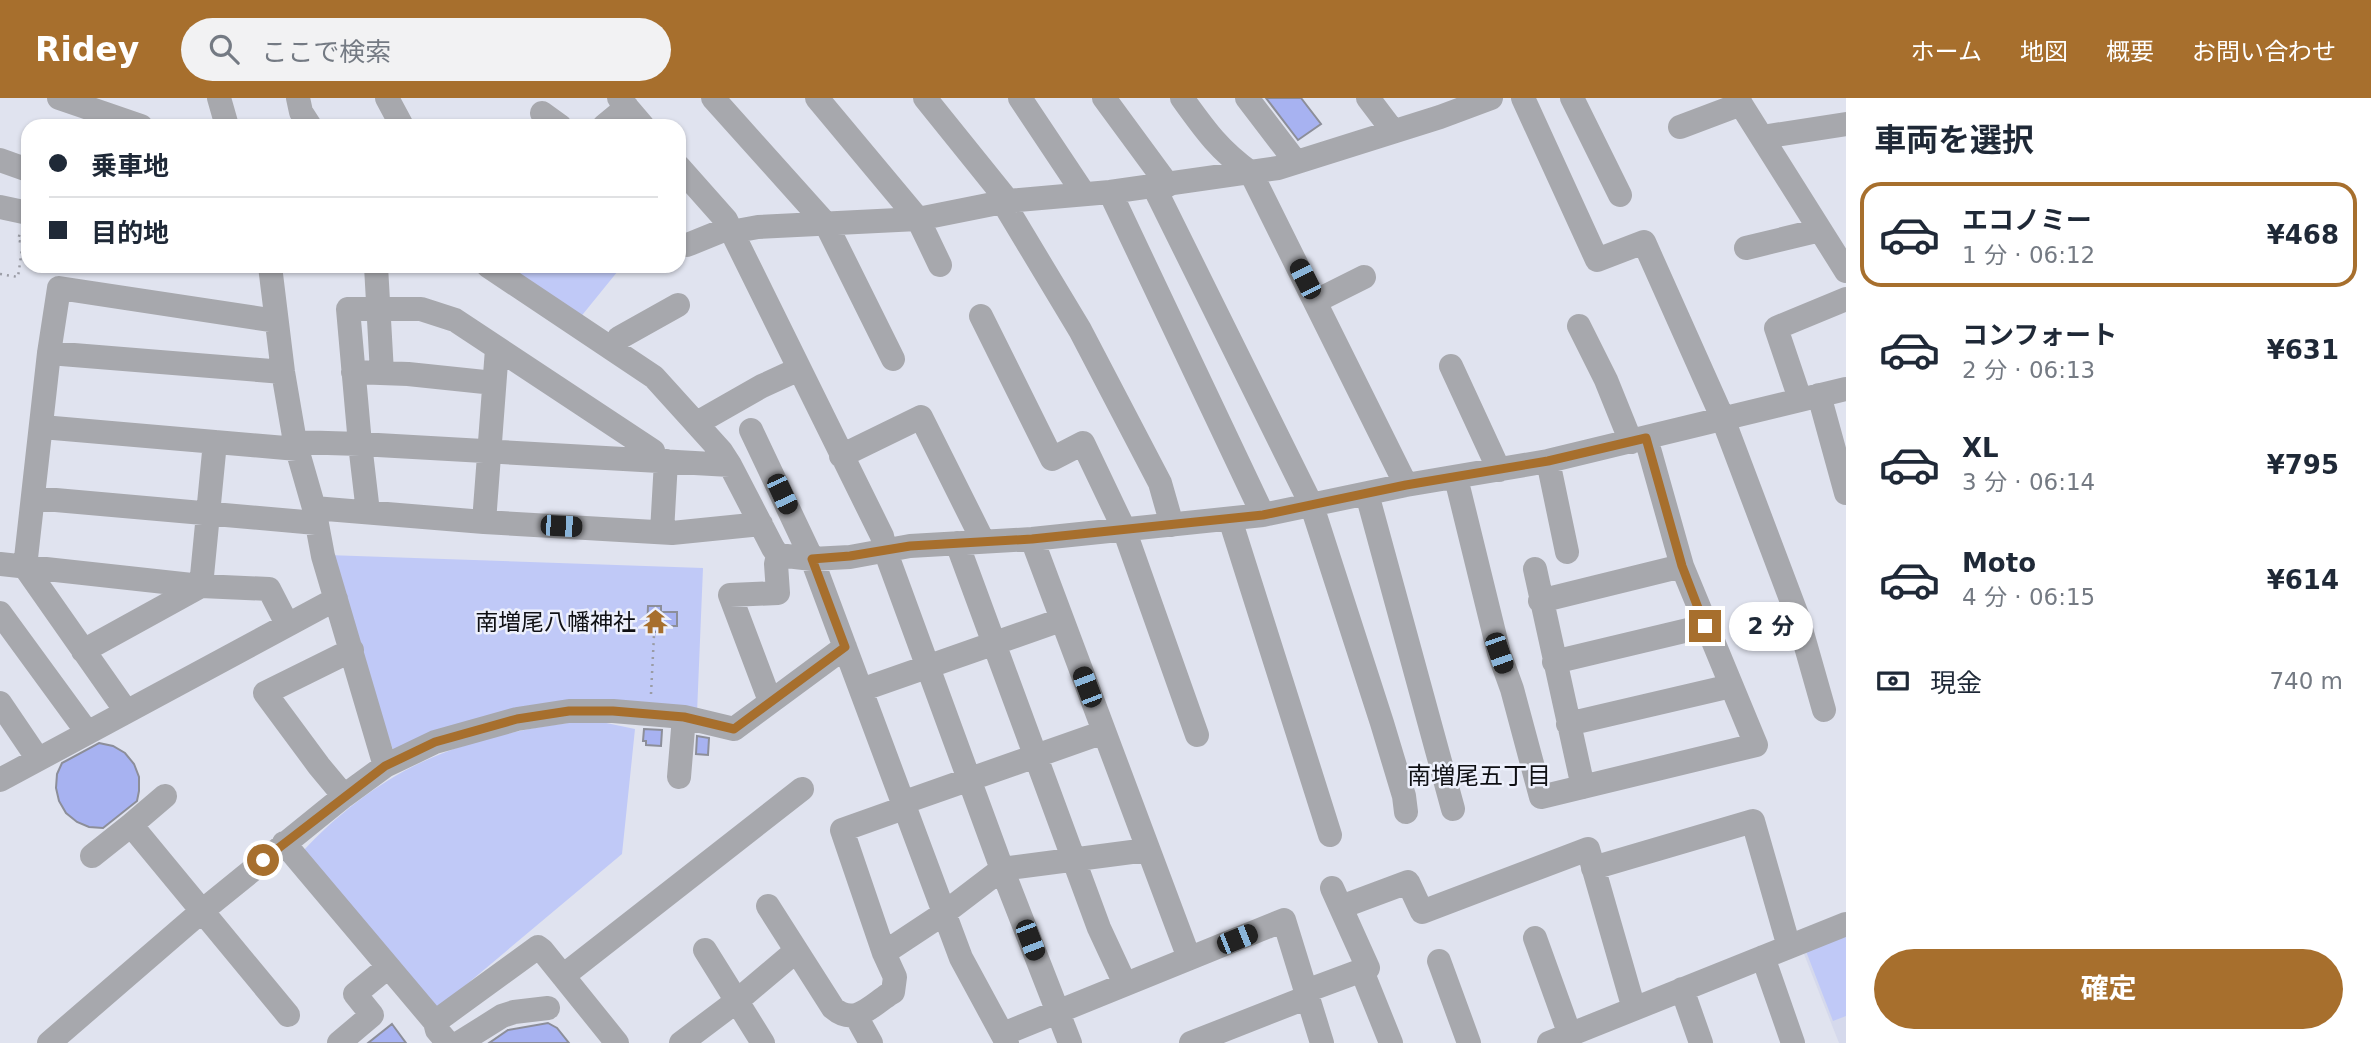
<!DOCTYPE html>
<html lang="ja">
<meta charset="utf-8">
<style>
body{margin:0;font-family:"DejaVu Sans","Noto Sans JP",sans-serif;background:#f2f2f3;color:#1f2937;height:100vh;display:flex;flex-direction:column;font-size:26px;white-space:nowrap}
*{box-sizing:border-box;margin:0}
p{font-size:23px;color:#747a83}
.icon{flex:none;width:38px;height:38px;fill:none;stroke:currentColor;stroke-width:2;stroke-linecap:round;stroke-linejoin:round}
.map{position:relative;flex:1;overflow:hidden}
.side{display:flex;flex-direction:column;background:#fff;width:525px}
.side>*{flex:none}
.hud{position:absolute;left:21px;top:21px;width:665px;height:154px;border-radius:21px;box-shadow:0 2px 5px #0004;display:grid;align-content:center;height:154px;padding:0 28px;background:#fff}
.end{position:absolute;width:32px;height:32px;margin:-16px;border:9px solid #a76f2d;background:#fff;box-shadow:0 0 0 4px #fff}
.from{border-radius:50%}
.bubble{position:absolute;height:49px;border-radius:24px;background:#fff;box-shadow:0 2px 5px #0004;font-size:23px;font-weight:700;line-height:49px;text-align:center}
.car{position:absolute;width:21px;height:42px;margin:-21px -10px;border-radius:9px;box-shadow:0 0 5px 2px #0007;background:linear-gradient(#222 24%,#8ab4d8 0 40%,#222 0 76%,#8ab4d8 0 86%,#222 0)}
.hud b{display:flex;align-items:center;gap:24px;height:66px;font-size:26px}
.hud b+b{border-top:2px solid #e0e1e3}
.hud i{width:18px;height:18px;background:#1f2937}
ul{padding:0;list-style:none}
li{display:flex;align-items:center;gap:21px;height:105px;margin:0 14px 10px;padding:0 14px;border:4px solid transparent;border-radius:21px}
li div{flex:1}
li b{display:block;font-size:26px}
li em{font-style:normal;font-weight:700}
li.active{border-color:#a76f2d}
li>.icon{width:63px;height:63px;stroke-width:1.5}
h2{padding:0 28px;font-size:32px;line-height:84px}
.pay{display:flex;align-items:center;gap:18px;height:77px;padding:0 28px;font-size:26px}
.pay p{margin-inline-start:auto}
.button{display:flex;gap:14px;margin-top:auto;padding:14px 28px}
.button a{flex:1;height:80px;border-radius:42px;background:#a76f2d;color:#fff;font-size:28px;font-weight:700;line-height:80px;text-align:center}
header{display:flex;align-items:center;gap:42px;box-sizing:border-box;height:98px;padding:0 35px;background:#a76f2d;color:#fff}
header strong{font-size:33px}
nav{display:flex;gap:38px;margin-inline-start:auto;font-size:24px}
.search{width:490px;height:63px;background:#f2f2f3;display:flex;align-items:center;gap:18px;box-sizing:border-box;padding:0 24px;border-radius:38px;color:#747a83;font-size:26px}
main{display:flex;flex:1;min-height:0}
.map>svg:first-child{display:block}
.built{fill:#d5d9ec}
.green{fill:#c0c9f7}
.building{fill:#a7b2f1;stroke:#8c8e99;stroke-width:2}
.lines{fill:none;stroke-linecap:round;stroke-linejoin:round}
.path{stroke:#9a9ca5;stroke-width:2.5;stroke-dasharray:2 5;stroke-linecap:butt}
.minor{stroke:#a7a8ad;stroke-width:24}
.route{stroke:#a76f2d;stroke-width:9}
.labels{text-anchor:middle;stroke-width:5;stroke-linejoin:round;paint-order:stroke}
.poi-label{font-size:23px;fill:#0f1014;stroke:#edf0fc;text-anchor:end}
.neighbourhood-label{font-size:24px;fill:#0f1014;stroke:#edf0fc}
</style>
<header>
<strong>Ridey</strong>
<div class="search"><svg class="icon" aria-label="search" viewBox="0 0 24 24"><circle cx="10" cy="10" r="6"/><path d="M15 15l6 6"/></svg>ここで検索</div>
<nav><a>ホーム</a><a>地図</a><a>概要</a><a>お問い合わせ</a></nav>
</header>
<main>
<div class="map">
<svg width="1846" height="945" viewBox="0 0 1846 945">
<rect width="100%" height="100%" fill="#e0e3ef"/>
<path class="built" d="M1846,834V945H1839L1802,851Z"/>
<path class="green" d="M503,168H622L579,221Z
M327,457L703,470L697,615L614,605L394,655Z
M592,622L635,631L622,756L436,912L304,752C337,717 376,686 420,665C472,640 534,628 592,622Z
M1846,832V918L1833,923L1804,848Z"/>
<path class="building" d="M1266,0H1301L1321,26L1298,42Z
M648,508H661V514H677V528H660V534H647Z
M644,631L662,632L661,648L646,647V643H643Z
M697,638L709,640L708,657L696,656Z
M99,645L113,648L125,655L134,666L139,679V693L137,703L103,730L89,729L77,724L66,715L59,703L56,690L57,676L62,665Z
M548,925L557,930L569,945H489L508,932Z
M392,926L406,945H368Z"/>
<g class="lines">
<path class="path" d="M0,176L18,179L23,144L18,143L20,134
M651,596L654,537"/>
<path class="minor" d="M59,0L141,28
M219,0L227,28
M298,0L301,14L310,28
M387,0L402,28
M619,0L643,28
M713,0L826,126L893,261
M817,0L918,121L940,167
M925,0L1008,103
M1020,0L1084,96
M1104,0L1168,87
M1182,0C1205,32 1219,52 1251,75L1406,387
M1247,0L1296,64
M1368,0L1393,33
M1523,0L1597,162L1644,144L1723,321L1797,517L1824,612
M1572,0L1620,97
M1737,0L1846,173
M542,15L560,28
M604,28L627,9
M1680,29L1741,6
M1762,39L1846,26
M0,62L28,72
M679,69L726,122L882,438L885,452L1002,771L1070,945
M1154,89L1312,408L1382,625L1404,698L1406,714
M1110,94L1263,417
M1003,104L1080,232L1160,385L1172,427
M0,109L28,115
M731,134L758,129L918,121L1008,103L1110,94L1278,70L1440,19L1491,0
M687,147L729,130
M1746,150L1820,132
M270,168L283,274L295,344L314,410L323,458L385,668
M376,168L382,275
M488,168L654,279L721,353L730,367L773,450L778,457L812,461L850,459L910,448L1032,441L1263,417L1406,387L1548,363L1846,291
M1316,203L1364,179
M981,218L1052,361L1083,345L1124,431L1197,637
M1579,228L1606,282L1631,344
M613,251L619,240L678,207
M49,255L283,274
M1451,268L1499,372
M353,274L408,276L494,285
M1819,297L1846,395
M1800,301L1776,230L1846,201
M697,325L762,288L799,271
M42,329L297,351
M751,332L812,461L961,860L1007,945
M295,344L360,346L730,367
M841,358L921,319L983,443
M1548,363L1567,454
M1456,380L1499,555L1512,591L1541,699L1756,647L1682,468L1646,340
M1367,396L1453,711
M33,400L316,425
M314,410L484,424L672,435L761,426
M368,414L360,346L348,211H421L455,222L653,353L652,362
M1230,421L1330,737
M484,424L497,251
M662,434L666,363
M1032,441L1189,860
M957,445L1099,830L1125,886
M0,466L201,488L269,491L287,526
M1535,471L1583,689
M1540,503L1682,468
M0,515L87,634
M83,553L201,488L215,344
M1554,564L1705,528
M861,592L1061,522
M770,603L730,497L778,495L776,466L778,457
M0,605L38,661
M126,613L25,469L49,255L59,190L276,223
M1568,626L1731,588
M679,679L684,619
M0,682L336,501
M344,698L319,668L265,595L352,552
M902,705L1104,634
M131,727L165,698
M284,745L435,924L437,932L448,945
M92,758L131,727L288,917
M1593,770L1753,723L1789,849
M768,808L833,910C854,928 869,910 888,897L893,894L895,879L884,855L842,732L904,710
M1341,809L1408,784L1422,814L1588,751L1634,911
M1535,840L1570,937
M705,852L763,945
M884,855L943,816L1002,771L1147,752
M1763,859L1793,945
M1439,863L1469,945
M1362,873L1391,945
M563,878L802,691
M1682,891L1701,945
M1306,893L1368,870L1332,790
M856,918L871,945
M435,924L538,849L542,852L617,945
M1003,936L1284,822L1322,945
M49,945L202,813L344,698L385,668L435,644L517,621L569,613H613L684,619L734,631L845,549
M339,945L372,917L355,896L388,869
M459,945L502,918L514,914L548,910
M681,945L738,902L796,853
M1191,945L1308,899
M1549,945L1846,826"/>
</g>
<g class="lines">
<path class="route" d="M263,762L385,668L435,644L517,621L569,613H613L684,619L734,631L845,549L812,461L850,458L910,448L1032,441L1263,417L1406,387L1548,363L1646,340L1682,468L1705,528"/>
</g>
<defs>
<symbol id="temple-bare" viewBox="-9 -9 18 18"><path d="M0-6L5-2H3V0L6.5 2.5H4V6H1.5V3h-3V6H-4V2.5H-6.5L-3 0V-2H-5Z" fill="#a76f2d" stroke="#edf0fc" stroke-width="2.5" paint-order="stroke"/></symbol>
</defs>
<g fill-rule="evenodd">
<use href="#temple-bare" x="638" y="506" width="35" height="35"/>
</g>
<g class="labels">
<g class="poi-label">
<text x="636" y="532">南増尾八幡神社</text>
</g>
<g class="neighbourhood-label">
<text x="1479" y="686">南増尾五丁目</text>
</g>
</g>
</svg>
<i class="end from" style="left:263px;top:762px"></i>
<i class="end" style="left:1705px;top:528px"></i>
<div class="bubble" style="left:1729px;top:504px;width:84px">2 分</div>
<i class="car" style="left:1305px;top:181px;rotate:333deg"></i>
<i class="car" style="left:782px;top:396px;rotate:155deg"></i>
<i class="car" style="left:561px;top:428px;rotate:93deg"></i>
<i class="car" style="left:1499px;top:555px;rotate:161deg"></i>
<i class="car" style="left:1087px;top:589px;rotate:339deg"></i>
<i class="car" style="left:1237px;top:841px;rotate:68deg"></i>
<i class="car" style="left:1030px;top:842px;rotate:159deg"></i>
<div class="hud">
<b><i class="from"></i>乗車地</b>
<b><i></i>目的地</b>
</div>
</div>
<section class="side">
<h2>車両を選択</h2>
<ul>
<li class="active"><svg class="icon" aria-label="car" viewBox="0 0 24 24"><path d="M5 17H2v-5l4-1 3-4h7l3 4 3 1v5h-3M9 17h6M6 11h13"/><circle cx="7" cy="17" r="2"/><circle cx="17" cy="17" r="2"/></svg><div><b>エコノミー</b><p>1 分 · 06:12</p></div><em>¥468</em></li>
<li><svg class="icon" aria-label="car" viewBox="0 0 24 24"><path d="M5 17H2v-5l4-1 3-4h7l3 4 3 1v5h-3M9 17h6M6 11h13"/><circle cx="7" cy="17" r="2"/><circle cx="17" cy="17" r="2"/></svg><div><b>コンフォート</b><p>2 分 · 06:13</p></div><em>¥631</em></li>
<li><svg class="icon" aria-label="car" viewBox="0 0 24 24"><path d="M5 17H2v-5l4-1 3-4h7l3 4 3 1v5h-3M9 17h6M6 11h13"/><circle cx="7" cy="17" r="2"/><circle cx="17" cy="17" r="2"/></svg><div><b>XL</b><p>3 分 · 06:14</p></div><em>¥795</em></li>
<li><svg class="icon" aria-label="car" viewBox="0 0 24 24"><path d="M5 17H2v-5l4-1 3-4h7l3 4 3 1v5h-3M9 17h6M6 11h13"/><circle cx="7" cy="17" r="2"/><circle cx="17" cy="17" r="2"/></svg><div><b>Moto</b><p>4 分 · 06:15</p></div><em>¥614</em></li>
</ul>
<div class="pay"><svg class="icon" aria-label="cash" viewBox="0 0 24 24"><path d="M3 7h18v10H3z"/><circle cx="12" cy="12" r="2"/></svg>現金<p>740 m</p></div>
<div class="button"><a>確定</a></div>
</section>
</main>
